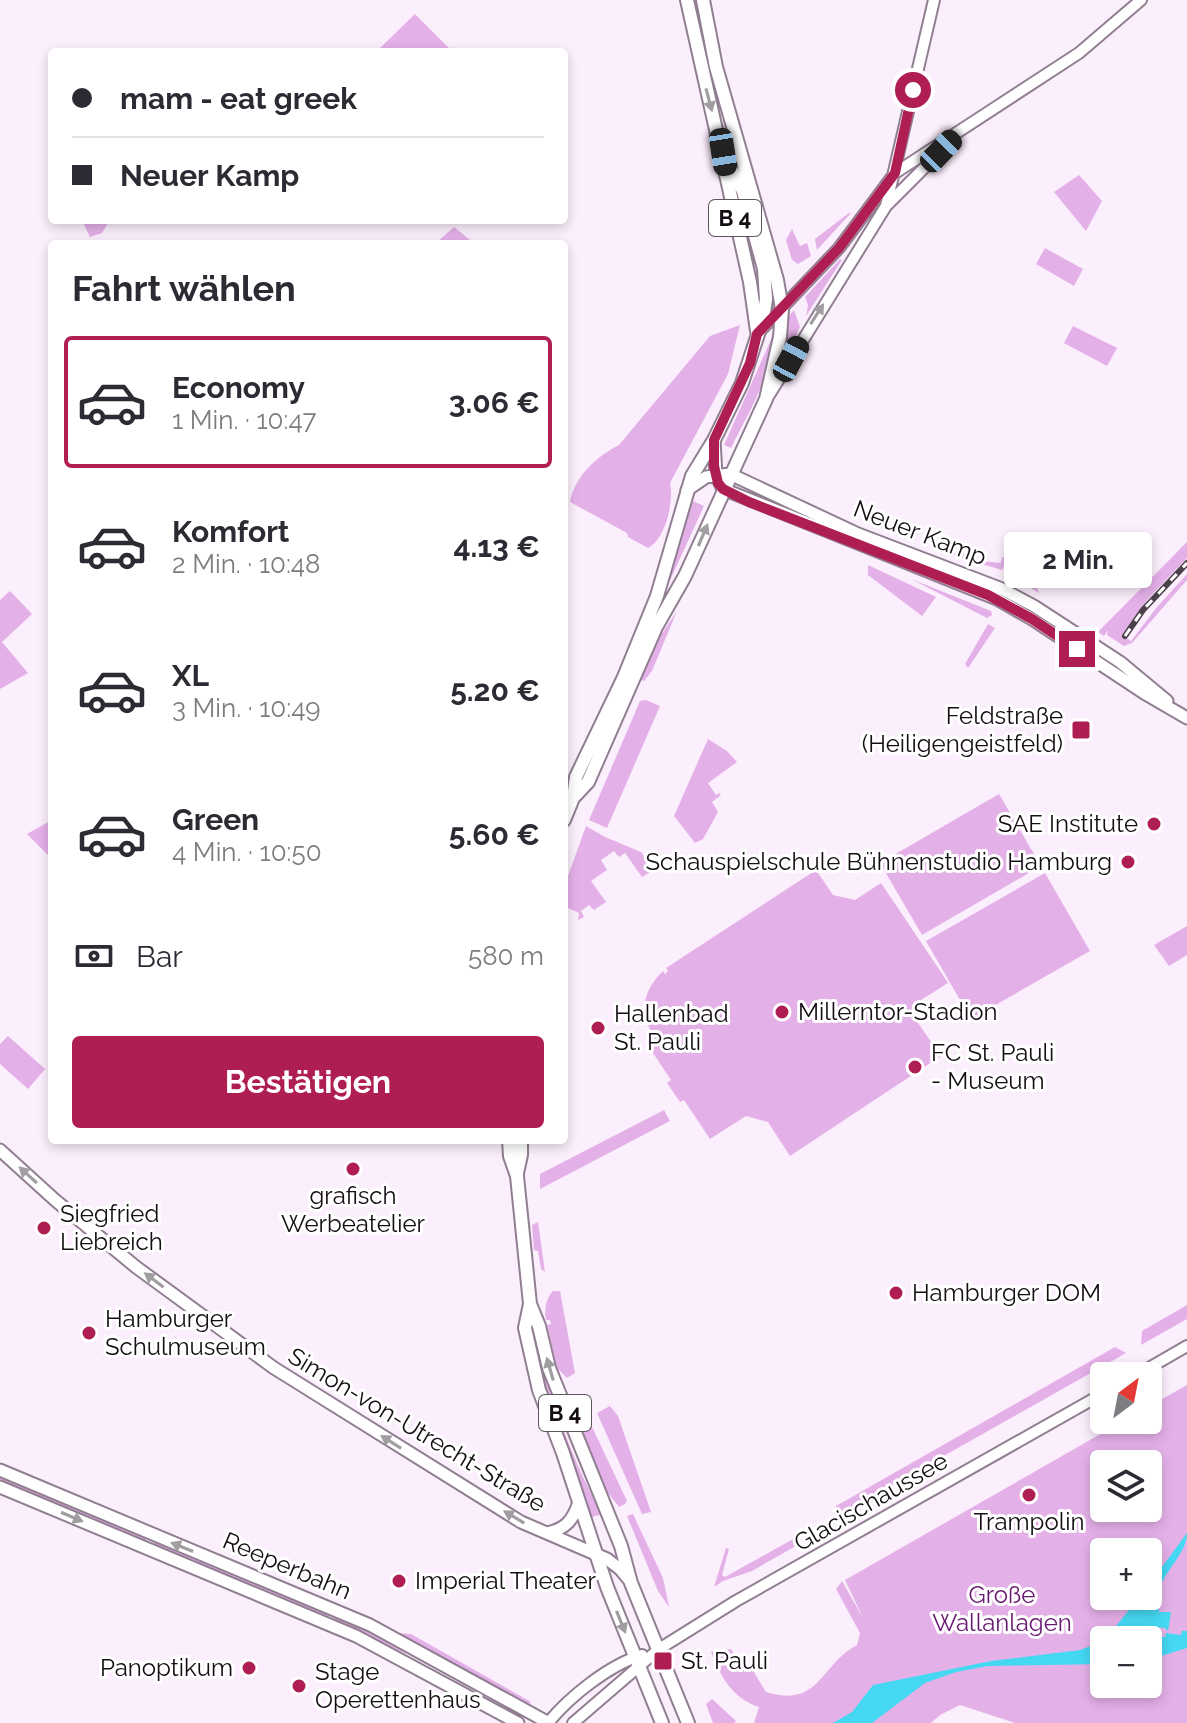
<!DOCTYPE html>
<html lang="de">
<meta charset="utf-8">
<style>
body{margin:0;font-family:Raleway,sans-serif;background:#f7f7f7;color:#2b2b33;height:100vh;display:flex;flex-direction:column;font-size:30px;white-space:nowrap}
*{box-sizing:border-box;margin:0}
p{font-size:26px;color:#7c7c81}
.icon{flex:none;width:44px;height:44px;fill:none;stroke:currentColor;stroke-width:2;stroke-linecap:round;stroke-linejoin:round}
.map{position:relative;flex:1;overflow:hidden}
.drawer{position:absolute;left:48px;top:240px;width:520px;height:904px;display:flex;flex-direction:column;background:#fff;border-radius:8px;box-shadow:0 4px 12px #0003}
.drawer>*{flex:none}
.guide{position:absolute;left:48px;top:48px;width:520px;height:176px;border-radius:8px;box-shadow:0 4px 12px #0003;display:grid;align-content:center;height:176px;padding:0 24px;background:#fff}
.needle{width:52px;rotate:32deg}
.fabs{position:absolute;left:1090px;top:1362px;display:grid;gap:16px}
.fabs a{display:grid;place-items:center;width:72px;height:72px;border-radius:8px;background:#fff;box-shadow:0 4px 12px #0003;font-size:40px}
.end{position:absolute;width:36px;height:36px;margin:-18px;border:10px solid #af1e52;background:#fff;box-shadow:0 0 0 4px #fff}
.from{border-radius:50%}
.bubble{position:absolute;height:56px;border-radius:8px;background:#fff;box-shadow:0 4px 12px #0003;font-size:26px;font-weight:700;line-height:56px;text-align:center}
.car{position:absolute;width:24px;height:48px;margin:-24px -12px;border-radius:10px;box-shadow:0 0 6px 2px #0007;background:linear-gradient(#222 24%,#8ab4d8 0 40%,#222 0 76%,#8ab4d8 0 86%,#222 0)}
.guide b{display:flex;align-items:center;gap:28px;height:76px;font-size:30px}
.guide b+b{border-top:2px solid #e1e1e2}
.guide i{width:20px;height:20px;background:#2b2b33}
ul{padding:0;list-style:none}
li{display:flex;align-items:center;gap:24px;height:132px;margin:0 16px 12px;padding:0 8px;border:4px solid transparent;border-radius:8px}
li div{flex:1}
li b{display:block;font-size:30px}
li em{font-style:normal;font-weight:700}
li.current{border-color:#af1e52}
li>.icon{width:72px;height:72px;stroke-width:1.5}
h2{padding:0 24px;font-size:36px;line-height:96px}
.pay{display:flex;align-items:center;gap:20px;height:88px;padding:0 24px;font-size:30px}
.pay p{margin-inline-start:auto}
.button{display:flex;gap:16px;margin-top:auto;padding:16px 24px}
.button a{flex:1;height:92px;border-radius:8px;background:#af1e52;color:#fff;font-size:32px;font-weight:700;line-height:92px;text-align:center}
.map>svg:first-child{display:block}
.green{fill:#e4b0e8;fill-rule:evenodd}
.water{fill:#45d8f3}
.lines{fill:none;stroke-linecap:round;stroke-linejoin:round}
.tertiary-casing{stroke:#917e92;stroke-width:14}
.secondary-casing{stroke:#917e92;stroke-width:15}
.primary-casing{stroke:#917e92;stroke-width:16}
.tertiary{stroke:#fff;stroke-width:10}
.secondary{stroke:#fff;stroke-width:11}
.primary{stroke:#fff;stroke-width:12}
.rail-casing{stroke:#4a414a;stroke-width:6}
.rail{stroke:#fff;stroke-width:3;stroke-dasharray:9;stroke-linecap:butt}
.oneway{fill:#a19ea1}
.route{stroke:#af1e52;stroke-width:10}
.poi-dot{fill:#af1e52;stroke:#fff;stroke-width:3}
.labels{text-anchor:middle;stroke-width:6;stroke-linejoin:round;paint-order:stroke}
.shield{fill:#fff;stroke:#5a565a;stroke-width:2}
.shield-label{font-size:22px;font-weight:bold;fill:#140d14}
.street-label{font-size:24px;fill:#140d14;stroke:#fff}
.poi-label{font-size:24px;fill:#140d14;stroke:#fff;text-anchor:start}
.park-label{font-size:24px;fill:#691871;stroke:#fff}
</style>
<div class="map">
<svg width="1187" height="1723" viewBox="0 0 1187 1723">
<rect width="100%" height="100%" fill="#fceffd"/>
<path class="green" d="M415,14L453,52H384L380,48Z
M1079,175L1102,201L1086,231L1054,192Z
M849,213H851L817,250L815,239Z
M82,220H107L108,223L102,233L90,237Z
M454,227L475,244H438L437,242Z
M792,229L800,246L807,243L811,256L798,264L792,260L786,240Z
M1045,248L1083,269L1074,286L1036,264Z
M840,259L842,260L806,316L808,305L805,297Z
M794,310L800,327L783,362L787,318Z
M740,325L728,374L670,483C674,501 666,539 648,548L628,537L627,533L570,502C575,476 596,457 619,445L710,336Z
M1073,326L1117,348L1107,366L1064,343Z
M773,335C776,367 746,418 731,448L724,445Z
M691,500L704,506L667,587Z
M1187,542V558L1148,599L1122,635L1131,641L1157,607L1187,574V580L1132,643L1124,646L1107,635L1108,630L1104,636L1098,632Z
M948,552L971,554V560L1001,563L1002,557H1009L1002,570L948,554Z
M1026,559L1028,561L1039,593L1017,580Z
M868,565L936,597L922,616L868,575Z
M911,579L991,611L992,615L987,618Z
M10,591L32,614L2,642L28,673L0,689V600Z
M677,611L652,671L644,681L641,680L659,638Z
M988,624L995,628L968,668L965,664Z
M646,700L660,706L607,828L589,820L640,701Z
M708,739L727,751L737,762L708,783L716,795L719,793L721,795L712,802L718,812L703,839L695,843L674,816Z
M999,794L1041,866L922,935L880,863Z
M52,820V859L27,834Z
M586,826L605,837L641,852L654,870L642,877L625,853L619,857L614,851L601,860L607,870L591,881L606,902L594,910L589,905L581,911L584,917L578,920L579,913L568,908L564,915V887Z
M816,870L833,895L855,900L881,883L941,972L948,983L921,1000L918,1023L941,1056L790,1156L768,1122L746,1116L710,1139L684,1100L680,1102L667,1083L671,1080L647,1044L653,1034C638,1012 644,989 663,971L665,974L668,971L666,968Z
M1045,873L1090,951L971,1019L926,941Z
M1187,926V955L1169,966L1154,945Z
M8,1036L45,1069L28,1089L0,1064V1044Z
M664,1110L670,1121L540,1189V1174Z
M538,1222L545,1272L541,1269L538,1251L534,1250L532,1225Z
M553,1291H560L575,1373L567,1378L557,1368L547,1325L551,1324L550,1320H546C544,1310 546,1298 553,1291Z
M1187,1305V1319L1141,1345L1142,1331Z
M531,1327H533C548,1391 570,1457 602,1514L592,1517L541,1379Z
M1115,1347L1126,1353L834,1518L836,1506Z
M1187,1385V1723H1015L960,1705L940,1715L931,1723H754L759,1707C732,1698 721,1677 711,1652L731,1649L739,1663L746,1659L766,1692C820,1709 820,1664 857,1645L860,1633L836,1589L842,1581L863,1618L845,1580L1125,1420H1148V1407ZM1104,1464H1148V1508H1104ZM1104,1552H1148V1596H1104ZM1104,1640H1148V1684H1104Z
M577,1395L627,1501L625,1504L619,1507L605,1489L568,1398Z
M610,1406L618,1416L651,1512L642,1514L597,1413Z
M0,1475L147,1536L144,1542L0,1483Z
M633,1514L663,1578L669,1607L658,1591L627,1516Z
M795,1538L801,1543L752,1571L723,1581L714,1587L726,1548L729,1549L722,1575L725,1577Z
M155,1540L329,1613L327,1617L152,1545Z
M336,1616L375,1634L407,1654L334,1620Z
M396,1633L411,1634L531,1702L528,1705Z
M712,1699L736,1721L734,1723H713L706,1704Z"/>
<path class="water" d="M1187,1533C1187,1554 1163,1571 1159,1592C1158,1598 1159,1606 1159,1612H1171L1168,1631L1165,1628L1156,1627L1155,1636L1165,1637L1166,1633L1181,1635L1182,1631H1187V1648L1148,1660V1640H1105L1140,1596H1148V1586Z
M1104,1641V1664L988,1666L956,1672L925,1683L872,1723H833L852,1712L873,1685L991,1661L1080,1650Z"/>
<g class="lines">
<defs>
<path id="tertiary" d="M887,205L952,140
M760,331L839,248L895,173L1079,53L1141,0
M769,395L886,206L934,0
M1135,1376L1187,1346
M548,1723C569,1697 609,1665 642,1655
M573,1723L659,1649L736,1601L1104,1393"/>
<path id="secondary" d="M714,440L716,475L723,489L997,599L1032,619L1144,693L1187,718
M687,490L706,477L730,474L858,534L1002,589L1034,606L1120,662L1167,701
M0,1150L55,1200L136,1267L274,1368L521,1522L607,1559L620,1569L630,1581
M0,1470L370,1625L549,1723
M0,1487L356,1636L518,1723
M547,1533C566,1529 573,1520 579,1502"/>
<path id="primary" d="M687,0L750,282L757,331
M573,798L588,782L656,627L685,576L766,399L780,337L782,309L777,280L716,67L703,0
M564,820L573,798L576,777L624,677L657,596L692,476L714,440L742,383L763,319L766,299L764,269L743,191L723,152
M509,1140L510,1156L517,1176L530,1304L539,1326L549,1368L621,1546L631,1583L688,1723
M517,1173L521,1155V1140
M530,1304L525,1328L539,1390L563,1453L607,1587L662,1723"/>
</defs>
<use href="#tertiary" class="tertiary-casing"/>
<use href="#secondary" class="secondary-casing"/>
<use href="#primary" class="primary-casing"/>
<use href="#tertiary" class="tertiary"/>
<use href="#secondary" class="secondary"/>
<use href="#primary" class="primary"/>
<defs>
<path id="rail" d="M1125,636L1143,610L1187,563"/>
</defs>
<use href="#rail" class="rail-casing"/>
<use href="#rail" class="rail"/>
</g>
<defs><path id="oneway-solid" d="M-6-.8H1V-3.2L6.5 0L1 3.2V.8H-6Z" transform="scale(2)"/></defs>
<g class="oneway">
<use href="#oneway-solid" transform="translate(709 100) rotate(75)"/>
<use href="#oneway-solid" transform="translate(817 314) rotate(-57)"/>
<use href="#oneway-solid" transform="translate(703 535) rotate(-67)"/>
<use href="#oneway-solid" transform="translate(28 1175) rotate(-138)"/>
<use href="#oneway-solid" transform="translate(154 1280) rotate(-143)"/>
<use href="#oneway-solid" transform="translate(550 1369) rotate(-106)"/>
<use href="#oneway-solid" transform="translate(391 1442) rotate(-148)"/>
<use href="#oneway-solid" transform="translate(72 1517) rotate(23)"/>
<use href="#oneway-solid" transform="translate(514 1517) rotate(-149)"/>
<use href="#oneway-solid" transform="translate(182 1547) rotate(-158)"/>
<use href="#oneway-solid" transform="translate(621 1622) rotate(68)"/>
</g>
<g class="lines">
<path class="route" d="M913,90L895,173L839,248L757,334L750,363L714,440V466L718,483L723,489L749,502L988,595L1032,619L1077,649"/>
</g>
<g class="poi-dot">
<rect x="1071" y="720" width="20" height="20" rx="4"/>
<circle cx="1154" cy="824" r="8"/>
<circle cx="1128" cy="862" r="8"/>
<circle cx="782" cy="1012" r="8"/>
<circle cx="598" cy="1028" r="8"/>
<circle cx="915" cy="1067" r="8"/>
<circle cx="353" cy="1169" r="8"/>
<circle cx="44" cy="1228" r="8"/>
<circle cx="896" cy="1293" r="8"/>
<circle cx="89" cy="1333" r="8"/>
<circle cx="1029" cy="1495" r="8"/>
<circle cx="399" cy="1581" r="8"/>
<rect x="653" y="1651" width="20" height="20" rx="4"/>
<circle cx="249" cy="1668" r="8"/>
<circle cx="299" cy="1686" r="8"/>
</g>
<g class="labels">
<g class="shield">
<rect x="709" y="200" width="52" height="36" rx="6"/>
<rect x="539" y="1395" width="52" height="36" rx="6"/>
</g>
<g class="shield-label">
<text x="735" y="226">B 4</text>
<text x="565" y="1421">B 4</text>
</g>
<g class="street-label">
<text transform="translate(920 533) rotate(21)" y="8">Neuer Kamp</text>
<text transform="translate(417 1430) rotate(31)" y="8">Simon-von-Utrecht-Straße</text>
<text transform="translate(871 1502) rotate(-30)" y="8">Glacischaussee</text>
<text transform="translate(287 1566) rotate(23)" y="8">Reeperbahn</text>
</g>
<g class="poi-label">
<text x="1063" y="724" text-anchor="end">Feldstraße<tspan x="1063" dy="28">(Heiligengeistfeld)</tspan></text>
<text x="1138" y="832" text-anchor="end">SAE Institute</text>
<text x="1112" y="870" text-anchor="end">Schauspielschule Bühnenstudio Hamburg</text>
<text x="798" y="1020">Millerntor-Stadion</text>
<text x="614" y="1022">Hallenbad<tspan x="614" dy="28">St. Pauli</tspan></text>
<text x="931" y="1061">FC St. Pauli<tspan x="931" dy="28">- Museum</tspan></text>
<text x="353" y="1204" text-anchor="middle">grafisch<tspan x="353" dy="28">Werbeatelier</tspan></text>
<text x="60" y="1222">Siegfried<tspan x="60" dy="28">Liebreich</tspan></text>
<text x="912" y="1301">Hamburger DOM</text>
<text x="105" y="1327">Hamburger<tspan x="105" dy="28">Schulmuseum</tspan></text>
<text x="1029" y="1530" text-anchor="middle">Trampolin</text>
<text x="415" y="1589">Imperial Theater</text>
<text x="681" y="1669">St. Pauli</text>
<text x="233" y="1676" text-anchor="end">Panoptikum</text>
<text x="315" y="1680">Stage<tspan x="315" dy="28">Operettenhaus</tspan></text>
</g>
<g class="park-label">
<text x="1002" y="1603">Große<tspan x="1002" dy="28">Wallanlagen</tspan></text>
</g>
</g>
</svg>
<div class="fabs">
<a><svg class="needle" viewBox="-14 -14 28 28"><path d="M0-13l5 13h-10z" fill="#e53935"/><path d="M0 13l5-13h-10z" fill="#7c7c81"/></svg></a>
<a><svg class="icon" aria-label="layers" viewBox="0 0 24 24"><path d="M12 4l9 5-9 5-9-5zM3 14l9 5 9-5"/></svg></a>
<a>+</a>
<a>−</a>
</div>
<i class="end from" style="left:913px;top:90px"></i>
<i class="end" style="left:1077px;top:649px"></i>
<div class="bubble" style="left:1004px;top:532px;width:148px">2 Min.</div>
<i class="car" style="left:941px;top:151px;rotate:44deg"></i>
<i class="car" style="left:723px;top:152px;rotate:171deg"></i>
<i class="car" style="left:791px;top:359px;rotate:28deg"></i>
<div class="guide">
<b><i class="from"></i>mam - eat greek</b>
<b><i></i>Neuer Kamp</b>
</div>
<section class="drawer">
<h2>Fahrt wählen</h2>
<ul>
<li class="current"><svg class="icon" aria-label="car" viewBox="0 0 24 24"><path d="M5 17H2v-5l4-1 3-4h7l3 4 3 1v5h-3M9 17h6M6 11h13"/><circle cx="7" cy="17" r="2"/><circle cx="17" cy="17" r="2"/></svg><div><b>Economy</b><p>1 Min. · 10:47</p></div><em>3.06 €</em></li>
<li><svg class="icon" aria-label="car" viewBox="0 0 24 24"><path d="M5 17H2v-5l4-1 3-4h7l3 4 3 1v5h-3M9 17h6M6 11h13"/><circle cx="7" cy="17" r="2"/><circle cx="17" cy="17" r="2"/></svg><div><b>Komfort</b><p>2 Min. · 10:48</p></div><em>4.13 €</em></li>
<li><svg class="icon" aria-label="car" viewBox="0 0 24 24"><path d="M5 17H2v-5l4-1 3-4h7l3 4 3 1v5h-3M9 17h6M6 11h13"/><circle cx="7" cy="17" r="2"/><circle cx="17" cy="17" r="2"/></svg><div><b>XL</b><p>3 Min. · 10:49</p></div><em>5.20 €</em></li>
<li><svg class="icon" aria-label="car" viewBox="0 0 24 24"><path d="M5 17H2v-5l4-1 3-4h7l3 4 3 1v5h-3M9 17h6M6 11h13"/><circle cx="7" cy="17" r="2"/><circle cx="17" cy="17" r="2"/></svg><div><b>Green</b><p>4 Min. · 10:50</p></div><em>5.60 €</em></li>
</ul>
<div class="pay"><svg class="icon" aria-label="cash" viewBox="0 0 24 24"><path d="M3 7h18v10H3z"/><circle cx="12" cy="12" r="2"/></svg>Bar<p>580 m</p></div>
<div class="button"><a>Bestätigen</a></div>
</section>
</div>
